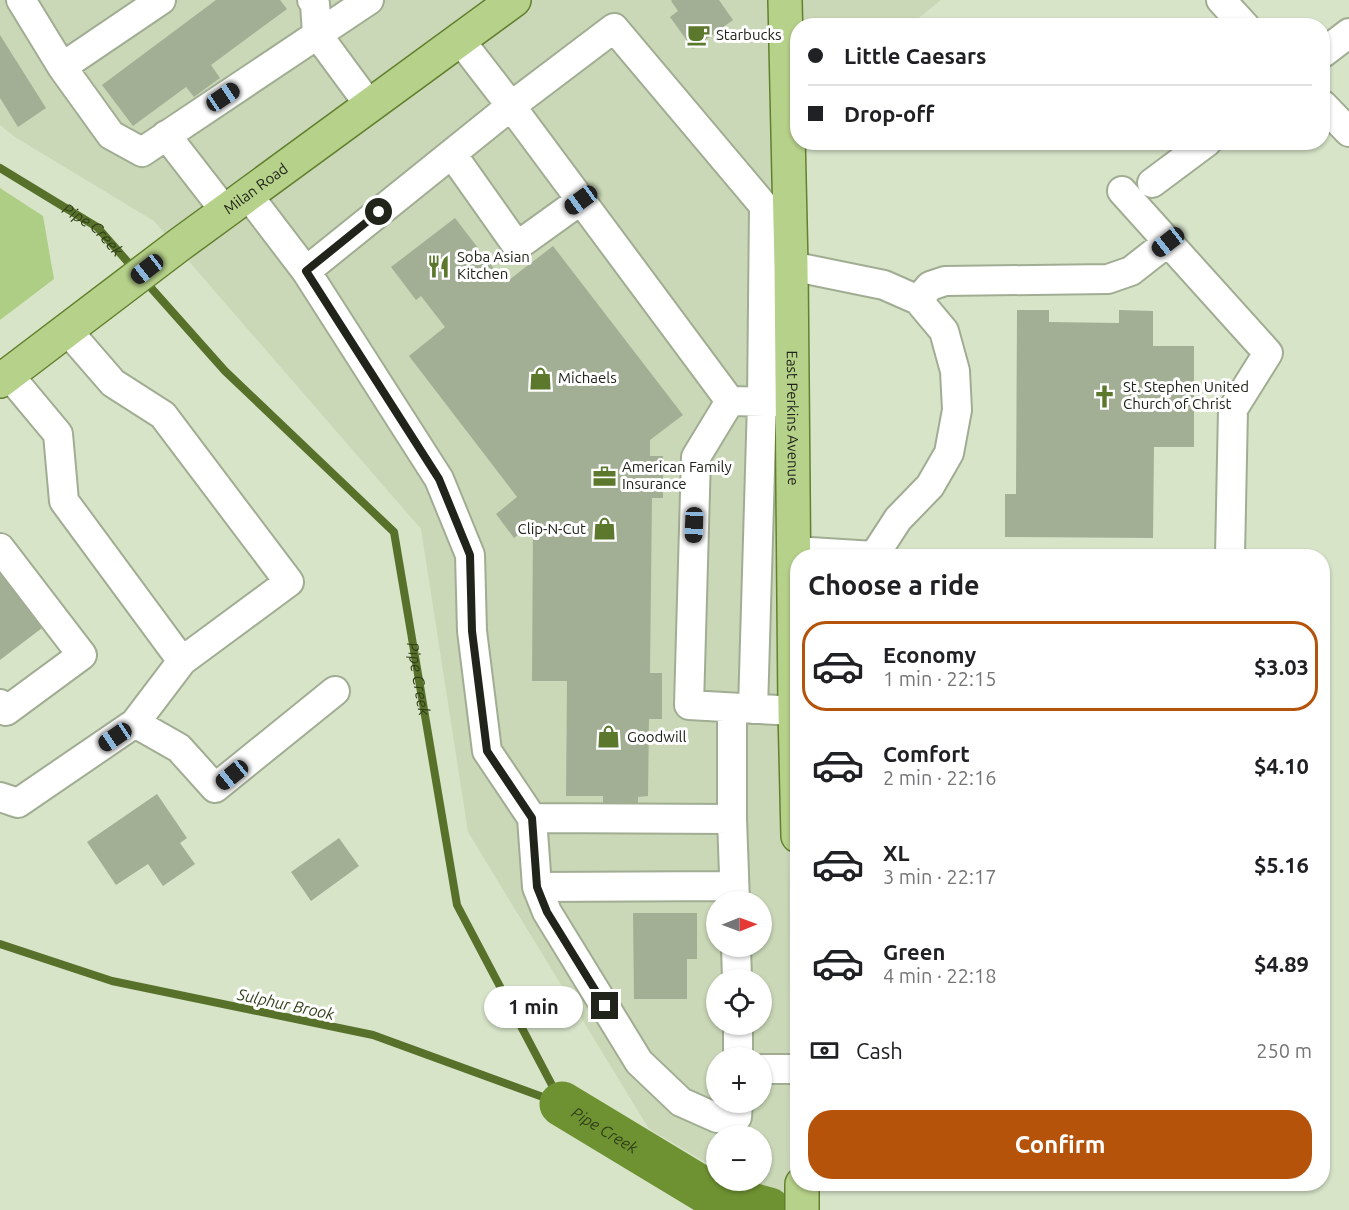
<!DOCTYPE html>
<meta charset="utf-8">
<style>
body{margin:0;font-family:Ubuntu,sans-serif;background:#f6f6f6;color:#202124;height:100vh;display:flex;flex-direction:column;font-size:22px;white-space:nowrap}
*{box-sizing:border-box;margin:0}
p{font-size:20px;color:#757577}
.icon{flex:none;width:33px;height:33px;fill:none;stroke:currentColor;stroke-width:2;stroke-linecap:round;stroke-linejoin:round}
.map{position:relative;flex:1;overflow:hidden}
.details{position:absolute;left:790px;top:549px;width:540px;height:642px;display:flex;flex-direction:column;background:#fff;border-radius:24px;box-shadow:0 2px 4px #0004}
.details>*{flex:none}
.hud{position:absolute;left:790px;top:18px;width:540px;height:132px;border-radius:24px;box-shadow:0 2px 4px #0004;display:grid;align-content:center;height:132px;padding:0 18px;background:#fff}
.needle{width:39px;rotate:89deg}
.fabs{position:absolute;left:706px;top:891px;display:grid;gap:12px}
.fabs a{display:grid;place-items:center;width:66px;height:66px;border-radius:50%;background:#fff;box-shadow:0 2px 4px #0004;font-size:30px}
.end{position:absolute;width:27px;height:27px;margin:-14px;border:8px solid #20241a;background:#fff;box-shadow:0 0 0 3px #fff}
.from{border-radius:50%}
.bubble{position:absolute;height:42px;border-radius:21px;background:#fff;box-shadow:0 2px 4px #0004;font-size:20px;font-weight:600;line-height:42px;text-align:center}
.car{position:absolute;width:18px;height:36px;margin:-18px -9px;border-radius:8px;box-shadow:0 0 4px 2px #0007;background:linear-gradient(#222 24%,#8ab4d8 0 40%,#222 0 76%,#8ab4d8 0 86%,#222 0)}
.hud b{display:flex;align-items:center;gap:21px;height:57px;font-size:22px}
.hud b+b{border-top:2px solid #e0e0e0}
.hud i{width:15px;height:15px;background:#202124}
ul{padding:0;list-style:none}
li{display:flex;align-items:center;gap:18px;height:90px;margin:0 12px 9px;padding:0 6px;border:3px solid transparent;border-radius:24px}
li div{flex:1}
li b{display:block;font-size:22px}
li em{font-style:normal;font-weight:600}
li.active{border-color:#b45309}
li>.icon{width:54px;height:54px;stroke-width:1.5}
h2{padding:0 18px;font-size:27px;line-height:72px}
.pay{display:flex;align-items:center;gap:15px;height:66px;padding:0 18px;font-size:22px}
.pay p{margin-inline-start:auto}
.action{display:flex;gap:12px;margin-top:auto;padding:12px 18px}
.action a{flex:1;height:69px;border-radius:24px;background:#b45309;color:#fff;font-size:24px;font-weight:600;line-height:69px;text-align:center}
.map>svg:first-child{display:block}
.built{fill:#cad8b7;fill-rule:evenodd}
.green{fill:#afce85}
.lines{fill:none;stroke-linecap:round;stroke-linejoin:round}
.stream{stroke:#57712b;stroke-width:8}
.river{stroke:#6e9232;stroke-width:45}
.building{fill:#a3af95}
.minor-casing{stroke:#a1ad93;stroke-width:32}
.major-casing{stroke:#62802f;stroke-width:36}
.minor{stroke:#fff;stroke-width:28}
.major{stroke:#b6d189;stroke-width:33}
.route{stroke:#20241a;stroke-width:8}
.labels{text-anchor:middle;stroke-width:6;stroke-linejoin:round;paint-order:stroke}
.poi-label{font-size:15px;fill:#20241a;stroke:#fff;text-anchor:start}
.street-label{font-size:15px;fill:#20241a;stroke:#fff}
.water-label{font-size:16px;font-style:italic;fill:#303f18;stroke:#fff}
</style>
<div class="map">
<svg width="1349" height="1210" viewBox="0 0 1349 1210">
<rect width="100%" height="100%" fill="#d7e4c8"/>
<path class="built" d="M0,0H941L910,25L798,26L784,622L789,888L788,1199L741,1181L762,1180V1136H717V1169L649,1129L468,832L421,529L154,221L15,137L0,125ZM717,902H762V946H717ZM717,980H762V1024H717ZM717,1058H762V1102H717Z"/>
<path class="green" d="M0,188L43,216L54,279L0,320Z"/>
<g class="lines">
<g class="stream">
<path id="s1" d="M0,168L97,227L134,269"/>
<path id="s2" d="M144,280L225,371L394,532L457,905L562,1104"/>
<path d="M0,944L112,981L373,1035L562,1104"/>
</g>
<path class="river" id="s3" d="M562,1104L711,1194L769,1210"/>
</g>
<path class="building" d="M216,0H280L287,9L211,65L220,78L194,97L186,87L133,126L102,85Z
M672,0H719L733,20L693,49L670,17L678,11L671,1Z
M0,35L46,108L18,127L0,98Z
M455,218L505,283L553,246L683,415L650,440V456H663V498H652L650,673H662V719H649L648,796L638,797V815H603V796H566L567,681H532L533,523L514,538L496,514L517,497L409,356L445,327L421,296L416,300L391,267Z
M1017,310H1049V322L1119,323V310L1153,311V346H1194V447H1154L1153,538L1005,537V494H1016Z
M0,566L46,625L0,660Z
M157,794L187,838L180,843L195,864L163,886L148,864L116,885L87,842Z
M339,838L359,866L311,901L291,872Z
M633,913H697V959H687V999H634Z"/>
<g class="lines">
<defs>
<path id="minor" d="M21,0L62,67
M161,0L62,67L111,135L142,152L369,0
M312,0L315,4L317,34L370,106
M1221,0L1245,26
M460,40L511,106L730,401L779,402
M1323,53L1349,33
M1323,105L1349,132
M166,135L225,211
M452,154L517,246L581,200
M1152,183L1207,142
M1122,191L1268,353L1233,409L1230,556
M248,195L306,271L511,106L614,28L764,206L762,402L753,709
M791,266L884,285L918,300L944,331L955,371L957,410L949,453L930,486L898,519L874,556H875
M306,271L439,479L470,555L472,631L487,751L532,818L732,819
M918,300L930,286L945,281L1108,279L1131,271L1168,242
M8,374L58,434L64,501L182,661L289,582L163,415L113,383L67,330
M730,401L696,457L689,705L795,711
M0,548L82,655L6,711L0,704
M794,551L874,556
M732,708V819L735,902
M135,723L179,748L215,788L335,691
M0,797L18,803L135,723L182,661
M532,818L537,887L547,912L639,1062L681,1102L717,1118L737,1117L738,1102
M537,887L734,886
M736,946L737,980
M738,1024V1058
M762,1069H798"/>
<g id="major">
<path id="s4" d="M785,0L791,266L795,711L798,836"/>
<path id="s5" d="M0,381L179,245L514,0"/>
<path d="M802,1210V1184"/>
</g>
</defs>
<use href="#minor" class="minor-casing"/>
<use href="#major" class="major-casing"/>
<use href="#minor" class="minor"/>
<use href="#major" class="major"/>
</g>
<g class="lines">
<path class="route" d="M379,212L306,271L439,479L470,555L472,631L487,751L532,818L537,887L547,912L605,1006"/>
</g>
<defs>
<symbol id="cafe-bare" viewBox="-9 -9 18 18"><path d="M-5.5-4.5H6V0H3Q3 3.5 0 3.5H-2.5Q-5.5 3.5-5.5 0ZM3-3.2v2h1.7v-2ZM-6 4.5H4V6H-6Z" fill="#5b782d" stroke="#fff" stroke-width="2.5" paint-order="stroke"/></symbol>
<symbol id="restaurant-bare" viewBox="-9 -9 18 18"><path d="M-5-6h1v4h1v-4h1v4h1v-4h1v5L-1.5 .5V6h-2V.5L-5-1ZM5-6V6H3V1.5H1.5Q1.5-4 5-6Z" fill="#5b782d" stroke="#fff" stroke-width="2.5" paint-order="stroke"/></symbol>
<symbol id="shop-bare" viewBox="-9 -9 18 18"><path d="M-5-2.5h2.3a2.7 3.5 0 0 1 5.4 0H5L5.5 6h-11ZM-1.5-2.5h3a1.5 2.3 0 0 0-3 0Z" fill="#5b782d" stroke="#fff" stroke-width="2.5" paint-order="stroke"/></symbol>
<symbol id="church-bare" viewBox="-9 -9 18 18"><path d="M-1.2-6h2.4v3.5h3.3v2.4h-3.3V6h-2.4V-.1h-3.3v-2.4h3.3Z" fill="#5b782d" stroke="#fff" stroke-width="2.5" paint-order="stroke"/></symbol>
<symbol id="office-bare" viewBox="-9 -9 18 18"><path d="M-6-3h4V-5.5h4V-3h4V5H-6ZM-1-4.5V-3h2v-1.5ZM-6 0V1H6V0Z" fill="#5b782d" stroke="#fff" stroke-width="2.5" paint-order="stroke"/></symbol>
</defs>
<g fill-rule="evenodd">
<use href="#cafe-bare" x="682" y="18" width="33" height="33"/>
<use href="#restaurant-bare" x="422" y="250" width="33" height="33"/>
<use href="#shop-bare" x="524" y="362" width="33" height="33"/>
<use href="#church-bare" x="1088" y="380" width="33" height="33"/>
<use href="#office-bare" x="588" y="460" width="33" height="33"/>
<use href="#shop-bare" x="588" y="512" width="33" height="33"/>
<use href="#shop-bare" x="592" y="720" width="33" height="33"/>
</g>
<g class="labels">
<g class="poi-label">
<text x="716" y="40">Starbucks</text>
<text x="457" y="262">Soba Asian<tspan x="457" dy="17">Kitchen</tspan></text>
<text x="558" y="383">Michaels</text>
<text x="1123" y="392">St. Stephen United<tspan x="1123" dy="17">Church of Christ</tspan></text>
<text x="622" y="472">American Family<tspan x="622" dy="17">Insurance</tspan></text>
<text x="586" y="534" text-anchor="end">Clip-N-Cut</text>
<text x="627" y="742">Goodwill</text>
</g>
<g class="street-label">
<text dy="5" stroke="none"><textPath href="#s5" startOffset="320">Milan Road</textPath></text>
<text dy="5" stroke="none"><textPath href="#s4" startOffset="418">East Perkins Avenue</textPath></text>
</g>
<g class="water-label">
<text dy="6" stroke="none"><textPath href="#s1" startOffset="112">Pipe Creek</textPath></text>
<text dy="6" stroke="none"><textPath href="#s2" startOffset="504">Pipe Creek</textPath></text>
<text transform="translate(286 1004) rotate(12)" y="6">Sulphur Brook</text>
<text dy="6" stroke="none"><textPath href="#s3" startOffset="50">Pipe Creek</textPath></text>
</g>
</g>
</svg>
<div class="fabs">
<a><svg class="needle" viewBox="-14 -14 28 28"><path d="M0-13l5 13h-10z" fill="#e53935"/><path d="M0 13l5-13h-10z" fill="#757577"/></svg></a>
<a><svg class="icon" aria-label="locate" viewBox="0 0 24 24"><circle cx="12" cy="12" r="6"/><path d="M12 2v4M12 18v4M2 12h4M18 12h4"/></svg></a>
<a>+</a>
<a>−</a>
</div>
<i class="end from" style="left:379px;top:212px"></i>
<i class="end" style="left:605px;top:1006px"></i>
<div class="bubble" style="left:484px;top:986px;width:99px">1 min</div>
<i class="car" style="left:223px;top:97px;rotate:56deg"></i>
<i class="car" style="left:581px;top:200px;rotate:234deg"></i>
<i class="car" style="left:1168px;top:242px;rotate:232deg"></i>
<i class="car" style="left:147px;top:269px;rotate:232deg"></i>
<i class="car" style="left:694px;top:525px;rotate:182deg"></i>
<i class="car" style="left:115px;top:737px;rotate:236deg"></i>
<i class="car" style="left:232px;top:775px;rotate:231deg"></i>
<div class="hud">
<b><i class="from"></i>Little Caesars</b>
<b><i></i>Drop-off</b>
</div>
<section class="details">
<h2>Choose a ride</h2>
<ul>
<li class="active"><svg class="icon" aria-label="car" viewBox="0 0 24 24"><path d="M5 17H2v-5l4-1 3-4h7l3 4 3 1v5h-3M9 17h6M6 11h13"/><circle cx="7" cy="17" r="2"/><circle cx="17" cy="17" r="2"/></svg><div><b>Economy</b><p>1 min · 22:15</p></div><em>$3.03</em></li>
<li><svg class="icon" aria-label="car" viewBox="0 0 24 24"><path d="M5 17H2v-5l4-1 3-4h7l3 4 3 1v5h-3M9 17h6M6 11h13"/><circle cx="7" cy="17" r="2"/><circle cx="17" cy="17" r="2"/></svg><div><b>Comfort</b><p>2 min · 22:16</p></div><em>$4.10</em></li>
<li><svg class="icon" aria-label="car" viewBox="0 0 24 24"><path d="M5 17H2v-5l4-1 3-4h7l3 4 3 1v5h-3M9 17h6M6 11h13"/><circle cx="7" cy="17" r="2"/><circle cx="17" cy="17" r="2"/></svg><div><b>XL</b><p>3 min · 22:17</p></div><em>$5.16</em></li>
<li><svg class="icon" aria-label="car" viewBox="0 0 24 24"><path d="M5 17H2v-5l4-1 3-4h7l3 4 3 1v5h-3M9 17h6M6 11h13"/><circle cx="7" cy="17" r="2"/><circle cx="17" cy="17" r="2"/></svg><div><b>Green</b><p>4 min · 22:18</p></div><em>$4.89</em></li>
</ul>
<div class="pay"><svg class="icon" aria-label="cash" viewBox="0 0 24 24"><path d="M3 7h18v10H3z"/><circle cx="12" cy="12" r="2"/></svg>Cash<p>250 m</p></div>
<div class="action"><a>Confirm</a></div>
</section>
</div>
